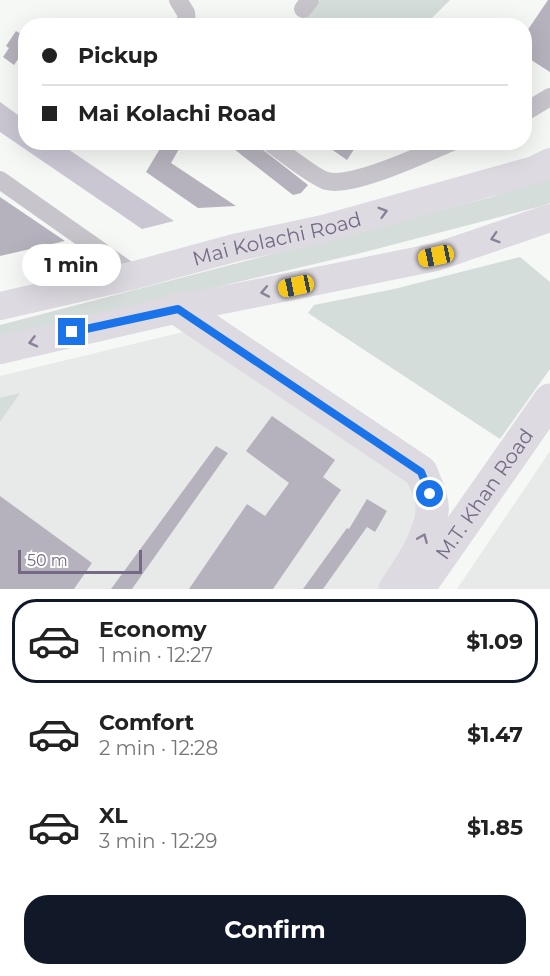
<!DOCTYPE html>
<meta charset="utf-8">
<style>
body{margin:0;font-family:Montserrat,sans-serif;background:#f6f6f6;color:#222;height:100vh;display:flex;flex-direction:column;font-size:22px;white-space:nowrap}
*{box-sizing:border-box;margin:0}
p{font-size:20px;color:#767676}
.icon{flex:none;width:33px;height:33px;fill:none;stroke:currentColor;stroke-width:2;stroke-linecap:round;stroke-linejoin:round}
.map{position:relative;height:589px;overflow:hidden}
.panel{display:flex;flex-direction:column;background:#fff;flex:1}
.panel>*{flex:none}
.top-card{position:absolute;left:18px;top:18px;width:514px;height:132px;border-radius:24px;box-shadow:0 6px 24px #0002;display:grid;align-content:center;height:132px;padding:0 24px;background:#fff}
.scale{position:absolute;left:18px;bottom:15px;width:124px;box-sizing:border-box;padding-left:6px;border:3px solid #766985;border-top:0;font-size:16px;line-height:21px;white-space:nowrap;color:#766985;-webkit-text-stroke:4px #fff;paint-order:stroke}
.end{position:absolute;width:27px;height:27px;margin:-14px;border:8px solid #1a73e8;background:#fff;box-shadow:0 0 0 3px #fff}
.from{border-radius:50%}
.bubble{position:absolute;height:42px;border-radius:21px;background:#fff;box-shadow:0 6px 24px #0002;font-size:20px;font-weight:700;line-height:42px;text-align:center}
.car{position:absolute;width:18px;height:36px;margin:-18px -9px;border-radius:8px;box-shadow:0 0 4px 2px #0007;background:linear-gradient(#f5c518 24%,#345 0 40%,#f5c518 0 76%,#345 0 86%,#f5c518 0)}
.top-card b{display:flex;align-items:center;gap:21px;height:57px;font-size:22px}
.top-card b+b{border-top:2px solid #e0e0e0}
.top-card i{width:15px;height:15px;background:#222}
ul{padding:10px 0 0;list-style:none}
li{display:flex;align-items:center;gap:18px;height:84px;margin:0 12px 9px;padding:0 12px;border:3px solid transparent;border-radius:24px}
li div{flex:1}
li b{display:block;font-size:22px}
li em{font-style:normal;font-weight:700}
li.on{border-color:#111827}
li>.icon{width:54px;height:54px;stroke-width:1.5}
.cta{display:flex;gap:12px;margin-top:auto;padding:12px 24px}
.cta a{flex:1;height:69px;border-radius:24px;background:#111827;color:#fff;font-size:24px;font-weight:700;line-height:69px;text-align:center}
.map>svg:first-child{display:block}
.built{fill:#e8e9e9}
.green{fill:#d5ddda}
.water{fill:#cac7d3}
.building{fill:#b6b2bd}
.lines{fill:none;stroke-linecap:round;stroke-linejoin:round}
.street{stroke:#c7c4cb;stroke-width:18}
.primary{stroke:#dddae1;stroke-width:28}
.highway{stroke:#dddae1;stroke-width:33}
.oneway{stroke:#8b8097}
.route{stroke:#1a73e8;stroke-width:8}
.labels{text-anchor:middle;stroke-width:6;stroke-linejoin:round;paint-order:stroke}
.street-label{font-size:20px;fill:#766985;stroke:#fff}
</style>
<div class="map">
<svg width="550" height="589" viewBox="0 0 550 589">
<rect width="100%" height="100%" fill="#f6f8f6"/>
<path class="built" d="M187,331L414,482L424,503L381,589H0V376Z
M550,451V589H457Z"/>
<path class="green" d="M320,0H450L425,25H300Z
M550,176V203L542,206L357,254L0,338V325L491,197Z
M520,257L550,282V369L500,439L308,313L314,305L394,289Z
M20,393L0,422V398Z"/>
<path class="water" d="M0,102L25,120L26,142L59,143L174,221L142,229L0,132Z"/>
<path class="building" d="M548,0H550V72L525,56V34Z
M16,31L26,37V48L14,65L3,57L9,48L6,46Z
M164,142H183L171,163L236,206L198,208L146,172Z
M225,142H253L308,185L301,193L293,195Z
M321,142H359L347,160Z
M0,197L65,241L0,256Z
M272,416L335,460L323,477L341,490L273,589H189L247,504L265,516L289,483L246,451Z
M216,446L228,453L132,589H111Z
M0,496L92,563L74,589H0Z
M367,499L387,511L375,532L367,527L323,589H303L347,528L349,529Z"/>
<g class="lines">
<path class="street" d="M178,0L186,13L187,26
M303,9L310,0
M525,112L550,97
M269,142C281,151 315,178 327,181C353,188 426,153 452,142
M0,180L135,275"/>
<g class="primary">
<path id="s1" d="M0,306L135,275L234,248L323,229L534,170L550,162"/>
<path d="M0,350L178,309L436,257L550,218"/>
</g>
<g class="highway">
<path d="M178,309L421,472C426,485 434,499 432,513C428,540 410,567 395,589"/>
<path id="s2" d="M418,589L550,400"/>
</g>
</g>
<defs><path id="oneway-chevron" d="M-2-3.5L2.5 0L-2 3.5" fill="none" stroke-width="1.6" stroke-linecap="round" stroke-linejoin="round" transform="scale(1.5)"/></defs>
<g class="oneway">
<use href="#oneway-chevron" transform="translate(383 212) rotate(-16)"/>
<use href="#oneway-chevron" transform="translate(495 238) rotate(162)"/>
<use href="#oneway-chevron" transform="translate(265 292) rotate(169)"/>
<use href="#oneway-chevron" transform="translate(33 342) rotate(166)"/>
<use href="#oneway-chevron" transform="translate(423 538) rotate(-67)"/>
</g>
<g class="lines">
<path class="route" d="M72,332L178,309L421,472L430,494"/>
</g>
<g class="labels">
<g class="street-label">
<text dy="7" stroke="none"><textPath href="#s1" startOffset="285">Mai Kolachi Road</textPath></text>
<text dy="7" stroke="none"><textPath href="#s2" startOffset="116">M.T. Khan Road</textPath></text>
</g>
</g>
</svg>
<div class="scale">50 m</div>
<i class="end from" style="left:430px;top:494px"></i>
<i class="end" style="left:72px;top:332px"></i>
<div class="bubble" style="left:22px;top:244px;width:99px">1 min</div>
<i class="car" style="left:436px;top:256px;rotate:258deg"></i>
<i class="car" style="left:296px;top:286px;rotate:258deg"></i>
<div class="top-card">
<b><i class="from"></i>Pickup</b>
<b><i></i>Mai Kolachi Road</b>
</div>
</div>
<section class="panel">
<ul>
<li class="on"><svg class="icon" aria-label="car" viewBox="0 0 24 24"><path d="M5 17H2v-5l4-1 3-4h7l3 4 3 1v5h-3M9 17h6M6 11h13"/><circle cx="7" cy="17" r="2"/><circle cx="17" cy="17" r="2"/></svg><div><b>Economy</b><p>1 min · 12:27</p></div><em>$1.09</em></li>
<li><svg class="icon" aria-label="car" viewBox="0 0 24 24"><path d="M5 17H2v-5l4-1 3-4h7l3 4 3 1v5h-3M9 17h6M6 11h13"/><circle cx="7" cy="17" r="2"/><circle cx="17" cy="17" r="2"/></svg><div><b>Comfort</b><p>2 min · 12:28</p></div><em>$1.47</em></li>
<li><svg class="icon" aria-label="car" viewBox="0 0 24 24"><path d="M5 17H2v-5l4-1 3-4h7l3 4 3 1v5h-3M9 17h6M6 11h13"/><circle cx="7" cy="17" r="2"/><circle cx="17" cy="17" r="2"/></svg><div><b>XL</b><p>3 min · 12:29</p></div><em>$1.85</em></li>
</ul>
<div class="cta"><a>Confirm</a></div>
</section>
